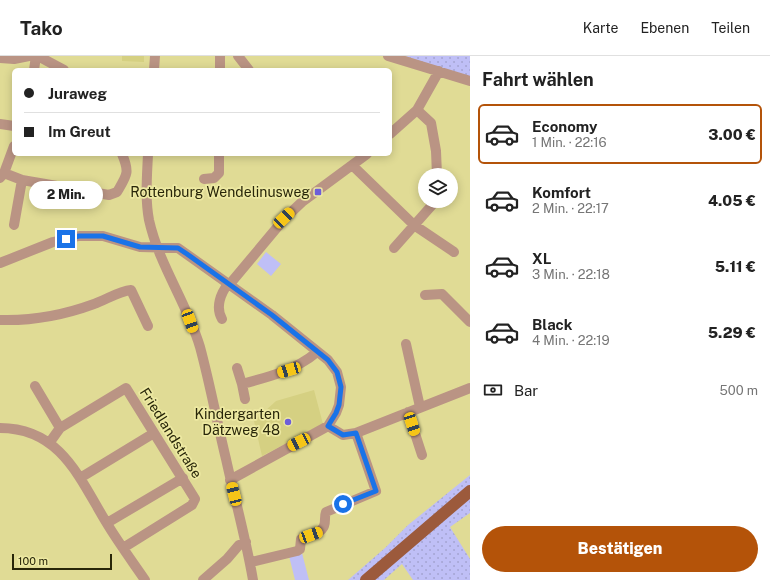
<!DOCTYPE html>
<html lang="de">
<meta charset="utf-8">
<style>
body{margin:0;font-family:"Public Sans",sans-serif;background:#f6f6f6;color:#222;height:100vh;display:flex;flex-direction:column;font-size:15px;white-space:nowrap}
*{box-sizing:border-box;margin:0}
p{font-size:13px;color:#767676}
.icon{flex:none;width:22px;height:22px;fill:none;stroke:currentColor;stroke-width:2;stroke-linecap:round;stroke-linejoin:round}
.map{position:relative;flex:1;overflow:hidden}
.sheet{display:flex;flex-direction:column;background:#fff;width:300px}
.sheet>*{flex:none}
.guide{position:absolute;left:12px;top:12px;width:380px;height:88px;border-radius:6px;box-shadow:0 2px 10px #0003;display:grid;align-content:center;height:88px;padding:0 12px;background:#fff}
.fabs{position:absolute;left:418px;top:112px;display:grid;gap:8px}
.fabs a{display:grid;place-items:center;width:40px;height:40px;border-radius:50%;background:#fff;box-shadow:0 2px 10px #0003;font-size:20px}
.scale{position:absolute;left:12px;bottom:10px;width:100px;box-sizing:border-box;padding-left:4px;border:2px solid #282609;border-top:0;font-size:11px;line-height:14px;white-space:nowrap;color:#282609;-webkit-text-stroke:3px #ede9a2;paint-order:stroke}
.end{position:absolute;width:18px;height:18px;margin:-9px;border:5px solid #1a73e8;background:#fff;box-shadow:0 0 0 2px #fff}
.from{border-radius:50%}
.bubble{position:absolute;height:28px;border-radius:14px;background:#fff;box-shadow:0 2px 10px #0003;font-size:13px;font-weight:800;line-height:28px;text-align:center}
.car{position:absolute;width:12px;height:24px;margin:-12px -6px;border-radius:5px;box-shadow:0 0 3px 1px #0007;background:linear-gradient(#f5c518 24%,#345 0 40%,#f5c518 0 76%,#345 0 86%,#f5c518 0)}
.guide b{display:flex;align-items:center;gap:14px;height:38px;font-size:15px}
.guide b+b{border-top:1px solid #e0e0e0}
.guide i{width:10px;height:10px;background:#222}
ul{padding:0;list-style:none}
li{display:flex;align-items:center;gap:12px;height:60px;margin:0 8px 6px;padding:0 4px;border:2px solid transparent;border-radius:6px}
li div{flex:1}
li b{display:block;font-size:15px}
li em{font-style:normal;font-weight:800}
li.selected{border-color:#b45309}
li>.icon{width:36px;height:36px;stroke-width:1.5}
h2{padding:0 12px;font-size:18px;line-height:48px}
.pay{display:flex;align-items:center;gap:10px;height:44px;padding:0 12px;font-size:15px}
.pay p{margin-inline-start:auto}
.primary-button{display:flex;gap:8px;margin-top:auto;padding:8px 12px}
.primary-button a{flex:1;height:46px;border-radius:24px;background:#b45309;color:#fff;font-size:16px;font-weight:800;line-height:46px;text-align:center}
header{display:flex;align-items:center;gap:24px;box-sizing:border-box;height:56px;padding:0 20px;background:#fff;border-bottom:1px solid #e0e0e0}
header strong{font-size:19px}
nav{display:flex;gap:22px;margin-inline-start:auto;font-size:14px}
main{display:flex;flex:1;min-height:0}
.map>svg:first-child{display:block}
.built{fill:#d5d082}
.grass{fill:url(#grass-dots)}
.park{fill:#bfbff6}
.lines{fill:none;stroke-linecap:round;stroke-linejoin:round}
.minor{stroke:#ba9484;stroke-width:10}
.major{stroke:#9c5a3c;stroke-width:12}
.route{stroke:#1a73e8;stroke-width:5}
.poi-dot{fill:#6e5ed8;stroke:#ede9a2;stroke-width:1.5}
.labels{text-anchor:middle;stroke-width:3.5;stroke-linejoin:round;paint-order:stroke}
.poi-label{font-size:14px;fill:#282609;stroke:#ede9a2;text-anchor:end}
.street-label{font-size:14px;fill:#282609;stroke:#ede9a2}
</style>
<header>
<strong>Tako</strong>
<nav><a>Karte</a><a>Ebenen</a><a>Teilen</a></nav>
</header>
<main>
<div class="map">
<svg width="470" height="524" viewBox="0 0 470 524">
<defs>
<pattern id="grass-dots" width="8" height="8" patternUnits="userSpaceOnUse"><rect width="8" height="8" fill="#bfbff6"/><path d="M2 2h.1M6 6h.1" fill="none" stroke="#a4a4d2" stroke-width="1.8" stroke-linecap="round"/></pattern>
</defs>
<rect width="100%" height="100%" fill="#e0db95"/>
<path class="built" d="M122,0H144V6L122,5Z
M314,334L323,368L262,400L254,365L276,345Z"/>
<path class="grass" d="M405,0H470V22Z
M470,419V457L450,471L470,503V524H413L402,508L384,524H348L385,492L408,469Z"/>
<path class="park" d="M266,196L281,208L271,220L257,208Z
M302,497L309,524H295L289,500Z"/>
<g class="lines">
<path class="minor" d="M38,0L64,14
M220,0V14
M238,0L249,14
M388,0L470,25
M0,2L14,3L29,0
M34,14L36,0
M154,14L155,0
M417,54L431,67L436,95L437,119
M0,68L14,70
M390,78L417,54L439,15
M148,98C147,120 145,143 149,164C159,209 187,247 200,291C210,328 217,366 226,403C235,444 246,483 253,524
M352,109L414,169L454,196
M4,117L22,124L109,139L117,136C127,119 130,117 122,98
M0,122L4,117L14,90
M204,123L214,122L219,117V98
M14,169L22,124
M394,192L433,148V145
M0,207L53,186L79,180H103L140,191L178,192L272,259L328,304L337,316L341,331L339,349L336,357L328,370L230,424
M229,229L285,162L302,146L367,98
M425,239L442,238L470,266
M222,263C215,251 221,237 228,228
M0,264C32,265 64,259 94,248C106,244 119,235 131,234L148,270
M406,288L420,351
M237,312L242,328C269,321 296,314 317,296
M242,328L245,343
M35,330L60,372
M408,356L422,399
M328,370L343,379L356,377L470,332
M0,372C60,372 79,421 106,466C118,486 132,505 145,524
M50,386L60,372L126,332L195,443L192,449L123,492
M80,422L154,377
M107,467L183,422
M251,506L297,495L300,493L301,483C308,479 321,478 324,470C326,465 324,461 326,456L376,435L356,377
M203,524L227,503L239,489L246,486"/>
<path class="major" d="M366,524L470,435"/>
</g>
<g class="lines">
<path class="route" d="M66,183L79,180H103L140,191L178,192L187,198L272,259L328,304L337,316L341,331L339,349L336,357L328,370L343,379L356,377L376,435L343,448"/>
</g>
<g class="poi-dot">
<rect x="314" y="132" width="8" height="8" rx="2"/>
<circle cx="288" cy="366" r="4"/>
</g>
<g class="labels">
<g class="poi-label">
<text x="310" y="141">Rottenburg Wendelinusweg</text>
<text x="280" y="363">Kindergarten<tspan x="280" dy="16">Dätzweg 48</tspan></text>
</g>
<g class="street-label">
<text transform="translate(171 377) rotate(58)" y="5">Friedlandstraße</text>
</g>
</g>
</svg>
<div class="fabs">
<a><svg class="icon" aria-label="layers" viewBox="0 0 24 24"><path d="M12 4l9 5-9 5-9-5zM3 14l9 5 9-5"/></svg></a>
</div>
<div class="scale">100 m</div>
<i class="end from" style="left:343px;top:448px"></i>
<i class="end" style="left:66px;top:183px"></i>
<div class="bubble" style="left:29px;top:125px;width:74px">2 Min.</div>
<i class="car" style="left:284px;top:162px;rotate:46deg"></i>
<i class="car" style="left:190px;top:265px;rotate:160deg"></i>
<i class="car" style="left:289px;top:314px;rotate:253deg"></i>
<i class="car" style="left:412px;top:368px;rotate:162deg"></i>
<i class="car" style="left:299px;top:386px;rotate:243deg"></i>
<i class="car" style="left:234px;top:438px;rotate:346deg"></i>
<i class="car" style="left:311px;top:479px;rotate:70deg"></i>
<div class="guide">
<b><i class="from"></i>Juraweg</b>
<b><i></i>Im Greut</b>
</div>
</div>
<section class="sheet">
<h2>Fahrt wählen</h2>
<ul>
<li class="selected"><svg class="icon" aria-label="car" viewBox="0 0 24 24"><path d="M5 17H2v-5l4-1 3-4h7l3 4 3 1v5h-3M9 17h6M6 11h13"/><circle cx="7" cy="17" r="2"/><circle cx="17" cy="17" r="2"/></svg><div><b>Economy</b><p>1 Min. · 22:16</p></div><em>3.00 €</em></li>
<li><svg class="icon" aria-label="car" viewBox="0 0 24 24"><path d="M5 17H2v-5l4-1 3-4h7l3 4 3 1v5h-3M9 17h6M6 11h13"/><circle cx="7" cy="17" r="2"/><circle cx="17" cy="17" r="2"/></svg><div><b>Komfort</b><p>2 Min. · 22:17</p></div><em>4.05 €</em></li>
<li><svg class="icon" aria-label="car" viewBox="0 0 24 24"><path d="M5 17H2v-5l4-1 3-4h7l3 4 3 1v5h-3M9 17h6M6 11h13"/><circle cx="7" cy="17" r="2"/><circle cx="17" cy="17" r="2"/></svg><div><b>XL</b><p>3 Min. · 22:18</p></div><em>5.11 €</em></li>
<li><svg class="icon" aria-label="car" viewBox="0 0 24 24"><path d="M5 17H2v-5l4-1 3-4h7l3 4 3 1v5h-3M9 17h6M6 11h13"/><circle cx="7" cy="17" r="2"/><circle cx="17" cy="17" r="2"/></svg><div><b>Black</b><p>4 Min. · 22:19</p></div><em>5.29 €</em></li>
</ul>
<div class="pay"><svg class="icon" aria-label="cash" viewBox="0 0 24 24"><path d="M3 7h18v10H3z"/><circle cx="12" cy="12" r="2"/></svg>Bar<p>500 m</p></div>
<div class="primary-button"><a>Bestätigen</a></div>
</section>
</main>
